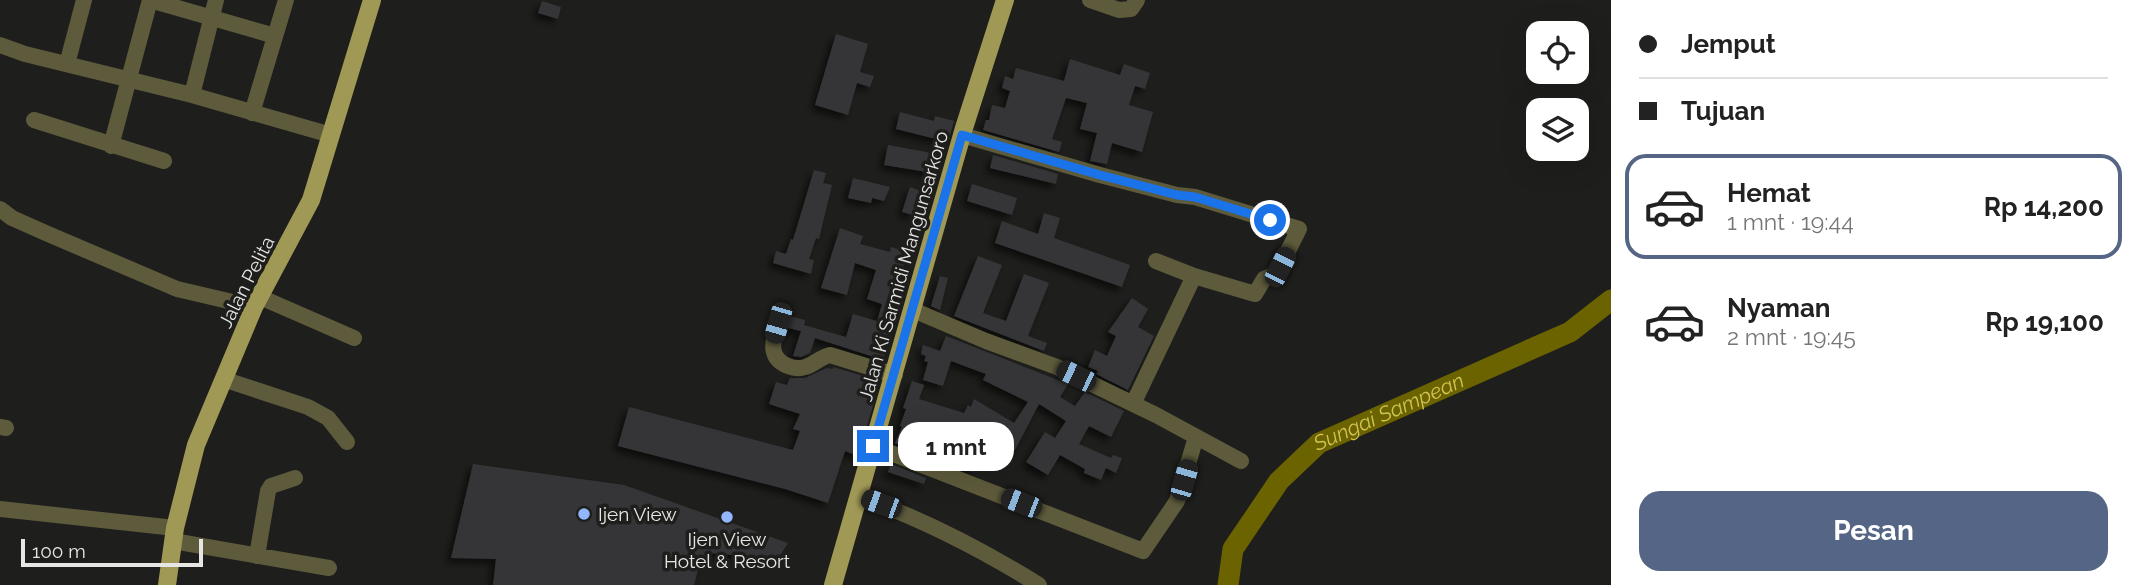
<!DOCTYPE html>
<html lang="id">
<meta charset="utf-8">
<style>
body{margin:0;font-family:Raleway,sans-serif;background:#f2f2f2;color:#222;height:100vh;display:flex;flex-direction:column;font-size:26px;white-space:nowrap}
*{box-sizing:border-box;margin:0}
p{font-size:23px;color:#767676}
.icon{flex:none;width:38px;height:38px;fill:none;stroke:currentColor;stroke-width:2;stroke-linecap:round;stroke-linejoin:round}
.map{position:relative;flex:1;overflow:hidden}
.side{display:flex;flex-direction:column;background:#fff;width:525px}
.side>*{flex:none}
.banner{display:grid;align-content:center;height:154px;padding:0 28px;background:#fff}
.fabs{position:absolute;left:1526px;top:21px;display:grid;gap:14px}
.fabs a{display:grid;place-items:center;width:63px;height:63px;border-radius:14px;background:#fff;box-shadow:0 7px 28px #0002;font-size:35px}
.scale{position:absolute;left:21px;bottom:18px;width:182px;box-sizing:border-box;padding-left:7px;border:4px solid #e6e6e4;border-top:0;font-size:19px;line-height:24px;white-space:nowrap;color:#e6e6e4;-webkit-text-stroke:5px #1e1e1c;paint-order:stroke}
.end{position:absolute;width:32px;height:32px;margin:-16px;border:9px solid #1a73e8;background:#fff;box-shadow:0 0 0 4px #fff}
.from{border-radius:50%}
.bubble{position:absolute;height:49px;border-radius:21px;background:#fff;box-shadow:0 7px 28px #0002;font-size:23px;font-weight:700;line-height:49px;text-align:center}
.car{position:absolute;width:21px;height:42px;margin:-21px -10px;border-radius:9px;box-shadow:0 0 5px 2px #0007;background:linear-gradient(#222 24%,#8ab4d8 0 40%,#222 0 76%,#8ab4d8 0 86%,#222 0)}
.banner b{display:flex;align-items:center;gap:24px;height:66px;font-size:26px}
.banner b+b{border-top:2px solid #e0e0e0}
.banner i{width:18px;height:18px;background:#222}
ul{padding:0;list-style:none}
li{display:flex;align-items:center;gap:21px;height:105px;margin:0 14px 10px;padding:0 14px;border:4px solid transparent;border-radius:21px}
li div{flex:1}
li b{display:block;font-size:26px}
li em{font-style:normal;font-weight:700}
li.on{border-color:#556585}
li>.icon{width:63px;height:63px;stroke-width:1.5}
.cta{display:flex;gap:14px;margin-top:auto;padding:14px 28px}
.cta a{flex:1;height:80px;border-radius:21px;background:#556585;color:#fff;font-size:28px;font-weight:700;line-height:80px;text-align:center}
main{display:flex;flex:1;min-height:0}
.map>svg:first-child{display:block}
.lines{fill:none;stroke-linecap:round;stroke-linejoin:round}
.river{stroke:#6b6200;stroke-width:21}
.building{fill:#353638;filter:url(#shadow)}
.minor{stroke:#5e5b3c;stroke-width:16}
.major{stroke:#a09956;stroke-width:18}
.route{stroke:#1a73e8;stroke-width:9}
.poi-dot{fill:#93b7fd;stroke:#1e1e1c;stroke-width:2.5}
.labels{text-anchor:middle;stroke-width:7;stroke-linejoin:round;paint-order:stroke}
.street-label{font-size:19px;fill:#e6e6e4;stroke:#1e1e1c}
.poi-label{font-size:19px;fill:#e6e6e4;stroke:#1e1e1c;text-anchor:start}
.water-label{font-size:21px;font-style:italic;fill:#cfc352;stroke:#1e1e1c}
</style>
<main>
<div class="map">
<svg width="1611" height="585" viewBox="0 0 1611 585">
<defs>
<filter id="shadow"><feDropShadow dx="-4.5" dy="4.5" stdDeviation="3.5" flood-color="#0009"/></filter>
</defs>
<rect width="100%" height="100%" fill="#1e1e1c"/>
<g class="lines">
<path class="river" id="s1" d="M1228,585L1233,549L1279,481L1319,443L1570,332L1611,300"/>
</g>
<path class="building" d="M542,1L561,7L558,19L538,13Z
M836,34L868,44L860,72L874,76L870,87L857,83L848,115L815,105Z
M1070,59L1120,75L1124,64L1150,73L1145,89L1135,86L1129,105L1153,112L1142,152L1112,143L1107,164L1090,161L1097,133L1080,129L1087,103L1066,98L1052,139L1062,142L1059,152L983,130L986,120H989L992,105L1005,108L1010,91L1002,88L1005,76L1013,79L1016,68L1064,81Z
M900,112L934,121L935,116L954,121L948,142L896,129Z
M888,145L937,154L933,173L884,165Z
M993,155L1058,174L1056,184L990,168Z
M814,170L826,173L823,183L832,185L819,239L816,238L809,259L814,260L811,274L773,263L776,251L786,254L791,239L793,240Z
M853,178L890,187L884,201L872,198L871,203L848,198Z
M972,184L1017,198L1012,215L967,201Z
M910,187L921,191L913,215L902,212Z
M1044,213L1060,218L1054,238L1130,265L1122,287L995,243L1002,221L1038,234Z
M840,228L863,236L860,244L890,252L891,247L910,253L908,262L905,261L897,289L905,291L901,307L899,306L884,358L881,357L880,359L815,338L810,353L801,357L793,356L801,331L788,328L789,316L805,320L804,325L846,337L853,314L877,321L882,304L867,299L876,270L855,263L847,295L821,288Z
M978,256L1002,265L983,313L1006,321L1024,274L1049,283L1028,336L1047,343L1044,351L954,316Z
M940,276L948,278L940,310L931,306Z
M1132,298L1148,309L1138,327L1154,336L1128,390L1096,374L1098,371L1088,367L1095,350L1107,356L1116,336L1108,332Z
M946,336L1068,384L1060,397L1075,406L1085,392L1124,411L1111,437L1089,426L1079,444L1111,458L1113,455L1122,458L1116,473L1106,468L1101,480L1084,473L1085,469L1060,455L1048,475L1026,462L1045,432L1055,438L1066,421L1039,404L1015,450L981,433L971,451L981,455L973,472L895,443L902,427L900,426L906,409L903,408L912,381L924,385L919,399L964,413L968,405L971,407L974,399L1014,423L1028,402L983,380L986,374L951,361L943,386L923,380L928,362L924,361L926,356L921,354L923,345L940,351Z
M833,367L877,380L870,401L874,402L858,456L845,451L828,503L785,489L618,446L629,407L793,450L800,431L793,429L800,414L769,404L776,382L787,385L790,378H805L827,368L833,369Z
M473,464L624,485L788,543L778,559L709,553L699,565L694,585H493L496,559L451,558Z
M891,464L926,478L924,484L888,472Z"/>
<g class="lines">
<path class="minor" d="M150,0L275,36
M1090,0L1119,10L1131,9L1137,0
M0,45L25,54L192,95L331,135
M67,64L84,0
M192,95L216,0
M252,113L286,0
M34,120L164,161
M962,135L1100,175L1177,195L1195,197L1299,229L1280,267L1274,275L1264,279L1255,294L1194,276L1156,261
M111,146L150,0
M0,209L12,218L48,234L177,289L254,307
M260,297L354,338
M913,310L986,341L1057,367L1156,415L1241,461
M778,323C773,340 767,358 788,366C793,368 799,369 805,367C814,365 820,357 830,355L895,375
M223,379L308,407L328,418L347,442
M1133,404L1194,276
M0,427L6,428
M873,446L1143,551L1177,501L1196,437
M858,496C923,519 981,549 1039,585
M0,509L175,528
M173,541L329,568
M257,556L268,491L271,486L295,478"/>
<path class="major" d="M167,585L175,528L196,445L254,307L311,200L372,0
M833,585L964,128L1005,0"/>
</g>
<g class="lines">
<path class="route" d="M873,446L962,135L1100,175L1177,195L1195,197L1270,220"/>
</g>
<g class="poi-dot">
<circle cx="584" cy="514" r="7"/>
<circle cx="727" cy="517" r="7"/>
</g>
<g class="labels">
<g class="street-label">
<text transform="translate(903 266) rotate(-74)" y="7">Jalan Ki Sarmidi Mangunsarkoro</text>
<text transform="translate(246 282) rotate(-63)" y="7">Jalan Pelita</text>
</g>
<g class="poi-label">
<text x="598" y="521">Ijen View</text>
<text x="727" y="546" text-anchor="middle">Ijen View<tspan x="727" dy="22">Hotel &amp; Resort</tspan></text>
</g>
<g class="water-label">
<text dy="7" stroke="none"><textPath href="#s1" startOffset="250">Sungai Sampean</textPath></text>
</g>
</g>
</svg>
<div class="fabs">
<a><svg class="icon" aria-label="locate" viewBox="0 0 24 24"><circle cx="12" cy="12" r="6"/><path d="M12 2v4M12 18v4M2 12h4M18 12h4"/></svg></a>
<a><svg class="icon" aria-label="layers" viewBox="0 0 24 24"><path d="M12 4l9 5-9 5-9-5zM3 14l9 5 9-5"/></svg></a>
</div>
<div class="scale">100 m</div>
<i class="end from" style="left:1270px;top:220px"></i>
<i class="end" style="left:873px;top:446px"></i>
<div class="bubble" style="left:898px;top:422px;width:116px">1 mnt</div>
<i class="car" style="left:1280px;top:267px;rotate:27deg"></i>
<i class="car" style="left:778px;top:323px;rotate:196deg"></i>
<i class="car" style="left:1076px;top:376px;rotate:296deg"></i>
<i class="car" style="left:1184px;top:480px;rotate:16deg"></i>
<i class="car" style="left:1021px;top:503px;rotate:291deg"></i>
<i class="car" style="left:881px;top:504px;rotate:290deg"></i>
</div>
<section class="side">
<div class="banner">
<b><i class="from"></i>Jemput</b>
<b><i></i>Tujuan</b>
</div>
<ul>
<li class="on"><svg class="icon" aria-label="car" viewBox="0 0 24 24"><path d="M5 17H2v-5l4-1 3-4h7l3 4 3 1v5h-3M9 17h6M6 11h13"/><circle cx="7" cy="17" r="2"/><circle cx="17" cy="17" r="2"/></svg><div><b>Hemat</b><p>1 mnt · 19:44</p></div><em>Rp 14,200</em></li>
<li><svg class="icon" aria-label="car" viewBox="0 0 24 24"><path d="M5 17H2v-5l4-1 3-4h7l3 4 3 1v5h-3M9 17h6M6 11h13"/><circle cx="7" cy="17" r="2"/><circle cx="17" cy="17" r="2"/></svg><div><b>Nyaman</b><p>2 mnt · 19:45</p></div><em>Rp 19,100</em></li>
</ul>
<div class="cta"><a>Pesan</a></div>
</section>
</main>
